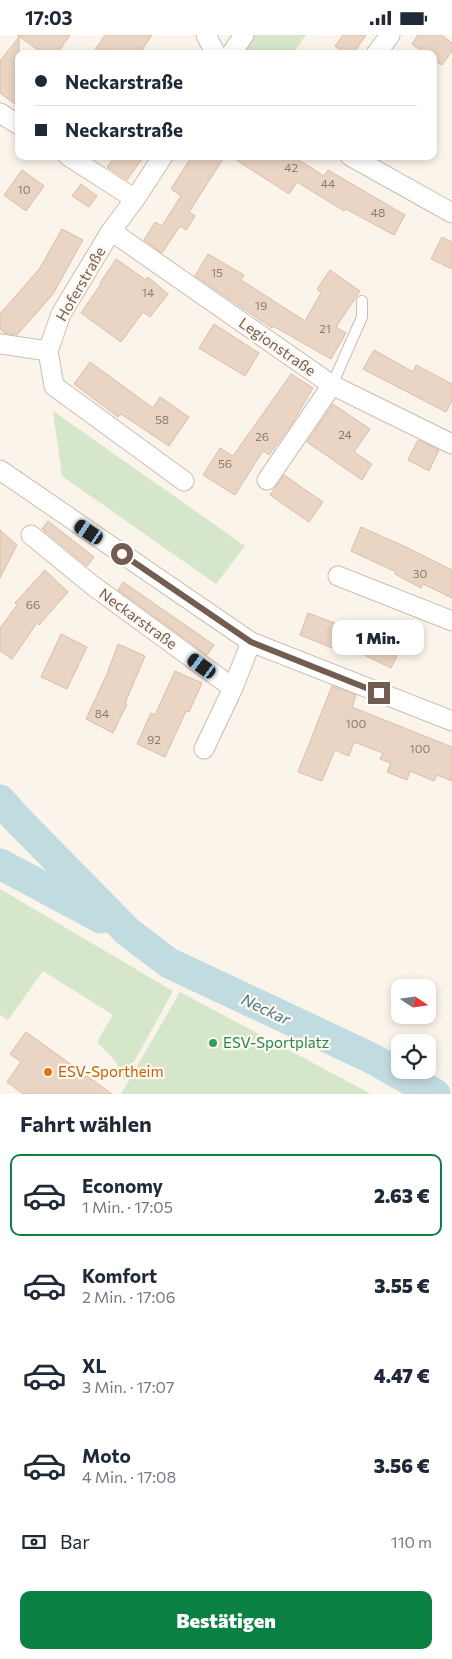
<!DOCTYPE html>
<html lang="de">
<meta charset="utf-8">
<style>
body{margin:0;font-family:Commissioner,sans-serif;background:#f6f6f7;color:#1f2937;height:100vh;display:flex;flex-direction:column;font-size:19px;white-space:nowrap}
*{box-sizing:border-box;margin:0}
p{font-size:16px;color:#747a83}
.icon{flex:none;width:28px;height:28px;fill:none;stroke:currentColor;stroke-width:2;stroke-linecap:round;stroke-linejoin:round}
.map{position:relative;height:1059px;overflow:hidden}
.sheet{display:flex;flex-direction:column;background:#fff;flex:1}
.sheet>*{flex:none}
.guide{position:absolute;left:15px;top:15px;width:422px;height:110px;border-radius:10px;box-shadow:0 2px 8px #0003;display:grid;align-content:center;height:110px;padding:0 20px;background:#fff}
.needle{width:32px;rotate:103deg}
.buttons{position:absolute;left:391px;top:944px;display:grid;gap:10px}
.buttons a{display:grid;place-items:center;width:45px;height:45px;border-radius:10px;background:#fff;box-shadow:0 2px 8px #0003;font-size:25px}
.end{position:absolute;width:22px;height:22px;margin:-11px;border:6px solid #725d50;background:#fff;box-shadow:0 0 0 2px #fff}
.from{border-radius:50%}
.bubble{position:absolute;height:35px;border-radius:10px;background:#fff;box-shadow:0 2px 8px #0003;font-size:16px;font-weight:800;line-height:35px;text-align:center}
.car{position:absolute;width:15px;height:30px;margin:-15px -8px;border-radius:6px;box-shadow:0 0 4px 1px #0007;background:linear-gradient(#222 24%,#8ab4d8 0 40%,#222 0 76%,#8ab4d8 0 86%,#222 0)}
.guide b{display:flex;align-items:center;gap:18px;height:48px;font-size:19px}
.guide b+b{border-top:1px solid #e0e1e3}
.guide i{width:12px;height:12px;background:#1f2937}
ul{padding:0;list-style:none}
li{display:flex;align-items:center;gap:15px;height:82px;margin:0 10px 8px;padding:0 10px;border:2px solid transparent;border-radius:10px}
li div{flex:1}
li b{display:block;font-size:19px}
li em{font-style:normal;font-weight:800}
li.current{border-color:#0b8043}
li>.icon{width:45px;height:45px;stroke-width:1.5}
h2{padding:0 20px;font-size:22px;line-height:60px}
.pay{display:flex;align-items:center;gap:12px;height:55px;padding:0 20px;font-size:19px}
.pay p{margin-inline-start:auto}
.primary-button{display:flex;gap:10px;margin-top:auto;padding:10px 20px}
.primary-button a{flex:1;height:58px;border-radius:10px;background:#0b8043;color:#fff;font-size:20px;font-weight:800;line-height:58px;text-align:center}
.status{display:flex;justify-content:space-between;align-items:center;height:35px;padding:0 25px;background:#fff;direction:ltr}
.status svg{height:14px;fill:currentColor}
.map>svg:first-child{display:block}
.green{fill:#d5e6ca}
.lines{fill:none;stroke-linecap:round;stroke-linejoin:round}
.river{stroke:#c1dce1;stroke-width:31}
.building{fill:#ead4c3;stroke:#dcbda8}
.service-casing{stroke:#cbbdb1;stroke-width:12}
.minor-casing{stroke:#cbbdb1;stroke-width:21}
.service{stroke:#fff;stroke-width:10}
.minor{stroke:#fff;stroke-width:19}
.route{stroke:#725d50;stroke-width:6}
.leisure-dot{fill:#2e9e5b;stroke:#fdf8f0;stroke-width:2}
.food-dot{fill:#e8710a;stroke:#fdf8f0;stroke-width:2}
.labels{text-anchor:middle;stroke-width:4.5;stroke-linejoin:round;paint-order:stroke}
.number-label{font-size:12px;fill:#907b6d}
.street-label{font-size:15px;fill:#725d50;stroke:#fdf8f0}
.leisure-label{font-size:15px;fill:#27864d;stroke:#fdf8f0;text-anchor:start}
.food-label{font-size:15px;fill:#c56008;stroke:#fdf8f0;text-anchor:start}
.water-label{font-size:16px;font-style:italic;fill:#4c7882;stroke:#fdf8f0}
</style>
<div class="status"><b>17:03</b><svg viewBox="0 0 49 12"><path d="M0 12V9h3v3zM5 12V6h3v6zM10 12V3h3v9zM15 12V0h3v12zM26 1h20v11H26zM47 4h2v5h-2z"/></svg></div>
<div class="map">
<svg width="452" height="1059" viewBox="0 0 452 1059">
<rect width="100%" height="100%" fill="#faf4ea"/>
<path class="green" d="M247,0H306L292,19H244L240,10Z
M53,376L245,511L216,549L62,441Z
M0,854L173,956L124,1045L116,1027L97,1007L113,980L43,936L8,985L0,980Z
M180,957L371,1059H121Z"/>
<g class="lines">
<path class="river" d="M0,765L17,784L128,897L169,928L371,1023L435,1059
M0,829L101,883"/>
</g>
<path class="building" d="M17,0H70L57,19H44Z
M105,0H152L139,19H92Z
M343,0H366L353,19H346L335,11Z
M418,0H441L452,8V16L442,30L434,25V19H425L412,9Z
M19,2V72L0,58V26Z
M115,121H144L127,145L107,132Z
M192,121H225L189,177L195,181L186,195L180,191L162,218L144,205L155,187L162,191L181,161L171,154Z
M230,121H293L324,141L328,135L405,180L394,200L346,174L344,176L297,147L289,159Z
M22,135L44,151L26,176L4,160Z
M81,149L97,161L89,172L72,161Z
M62,194L83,205L53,259L17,300L4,298L0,294V279L40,233Z
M442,202L452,207V234L431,224Z
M208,219L244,240L241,245L305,286L321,258L317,254L330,235L360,256L336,292L346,298L331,324L273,291L272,293L195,241Z
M116,224L146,245L148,242L168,259L150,282L143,277L121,307L81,278L101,249L100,248Z
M214,289L259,318L245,341L199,313Z
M374,315L413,337L416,330L452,349V366L446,377L363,334Z
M90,327L153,373L160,362L189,382L169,411L121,379L118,382L74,349Z
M291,339L313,353L291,390L269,420L263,416L235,460L203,440L220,413L233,421Z
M333,369L370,394L354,417L372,429L362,445L307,407Z
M418,405L439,415L429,436L408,425Z
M284,440L323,467L309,487L270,460Z
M48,486L94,522L87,531L42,494Z
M361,492L408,513L452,535V563L423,549L421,553L395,539L396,537L351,516Z
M0,495L17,510L0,543Z
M45,535L68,557L39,590L37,588L12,624L0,616V593L17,570L15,568Z
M123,547L214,610L207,620L118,555Z
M308,578L377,604L379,601L401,612L391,633L352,614L350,620L300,600Z
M61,599L87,612L67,654L41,642Z
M118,609L145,621L125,668L127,669L113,698L86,684L107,639Z
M175,636L202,648L189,677L186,676L165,722L137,709L151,678L155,680Z
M332,651L356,660L352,672L452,712V746L437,740L434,746L410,736L407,745L387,737L391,728L380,724L383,718L354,707L349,721L335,715L322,746L298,737Z
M26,997L112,1059H23L7,1047L21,1027L10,1019Z"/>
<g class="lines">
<defs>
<path id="service" d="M332,350L362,282V266"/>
<path id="minor" d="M206,0L216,19
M231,19L244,0
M376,19L390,0
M0,78L19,90
M68,121L135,164
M163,121L135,164L111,196L61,279L48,316L54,351L184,446
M350,121L452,178
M111,196L332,350L452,409
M0,309L48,316
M0,435L251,607L452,686
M267,445L332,350
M31,500L92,550L233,653
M338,541L452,586
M204,714L233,653L251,607"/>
</defs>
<use href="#service" class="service-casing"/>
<use href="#minor" class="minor-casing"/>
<use href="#service" class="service"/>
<use href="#minor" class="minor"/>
</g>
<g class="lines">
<path class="route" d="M122,519L251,607L379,658"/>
</g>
<circle class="leisure-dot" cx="213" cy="1008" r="5"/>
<circle class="food-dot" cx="48" cy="1037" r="5"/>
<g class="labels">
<g class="number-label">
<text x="291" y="137">42</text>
<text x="328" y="153">44</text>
<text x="24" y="159">10</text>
<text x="378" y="182">48</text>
<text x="217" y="242">15</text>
<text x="148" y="262">14</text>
<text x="261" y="275">19</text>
<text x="325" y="298">21</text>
<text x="162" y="389">58</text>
<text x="345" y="404">24</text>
<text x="262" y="406">26</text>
<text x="225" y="433">56</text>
<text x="420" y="543">30</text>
<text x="33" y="574">66</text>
<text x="102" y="683">84</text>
<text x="356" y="693">100</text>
<text x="154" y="709">92</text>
<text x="420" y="718">100</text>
</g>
<g class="street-label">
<text transform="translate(81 249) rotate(-60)" y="5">Hoferstraße</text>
<text transform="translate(277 312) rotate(35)" y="5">Legionstraße</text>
<text transform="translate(138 584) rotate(36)" y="5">Neckarstraße</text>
</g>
<g class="leisure-label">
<text x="223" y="1013">ESV-Sportplatz</text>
</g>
<g class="food-label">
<text x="58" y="1042">ESV-Sportheim</text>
</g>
<g class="water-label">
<text transform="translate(266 974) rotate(25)" y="6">Neckar</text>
</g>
</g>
</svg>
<div class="buttons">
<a><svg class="needle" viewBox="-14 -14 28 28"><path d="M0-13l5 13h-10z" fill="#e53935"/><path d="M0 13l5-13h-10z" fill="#747a83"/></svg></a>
<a><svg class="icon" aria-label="locate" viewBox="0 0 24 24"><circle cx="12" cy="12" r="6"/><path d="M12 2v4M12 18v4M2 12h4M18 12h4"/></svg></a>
</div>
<i class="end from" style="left:122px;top:519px"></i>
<i class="end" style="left:379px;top:658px"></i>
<div class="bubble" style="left:332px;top:585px;width:92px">1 Min.</div>
<i class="car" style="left:89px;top:497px;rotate:304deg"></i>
<i class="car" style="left:202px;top:631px;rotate:306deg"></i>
<div class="guide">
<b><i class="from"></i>Neckarstraße</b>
<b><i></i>Neckarstraße</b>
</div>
</div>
<section class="sheet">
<h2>Fahrt wählen</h2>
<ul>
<li class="current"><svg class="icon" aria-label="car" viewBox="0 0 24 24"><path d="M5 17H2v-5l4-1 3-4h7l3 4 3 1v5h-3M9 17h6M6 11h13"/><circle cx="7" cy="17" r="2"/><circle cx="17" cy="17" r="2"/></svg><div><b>Economy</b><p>1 Min. · 17:05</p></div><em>2.63 €</em></li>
<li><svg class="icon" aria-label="car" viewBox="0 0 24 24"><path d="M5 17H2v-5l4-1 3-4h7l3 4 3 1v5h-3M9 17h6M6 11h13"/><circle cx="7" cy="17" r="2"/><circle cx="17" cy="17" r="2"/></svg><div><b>Komfort</b><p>2 Min. · 17:06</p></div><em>3.55 €</em></li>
<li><svg class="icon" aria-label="car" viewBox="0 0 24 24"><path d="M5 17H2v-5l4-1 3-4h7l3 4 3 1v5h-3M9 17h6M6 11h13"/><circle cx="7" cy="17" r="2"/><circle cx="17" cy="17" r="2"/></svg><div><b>XL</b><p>3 Min. · 17:07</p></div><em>4.47 €</em></li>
<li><svg class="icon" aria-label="car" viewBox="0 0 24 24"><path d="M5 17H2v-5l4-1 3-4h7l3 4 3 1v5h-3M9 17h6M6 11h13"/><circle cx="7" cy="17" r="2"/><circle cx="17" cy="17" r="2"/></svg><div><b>Moto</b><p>4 Min. · 17:08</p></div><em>3.56 €</em></li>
</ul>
<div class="pay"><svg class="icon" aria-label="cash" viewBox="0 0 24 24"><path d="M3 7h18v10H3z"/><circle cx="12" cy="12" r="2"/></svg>Bar<p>110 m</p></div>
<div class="primary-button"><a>Bestätigen</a></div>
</section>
